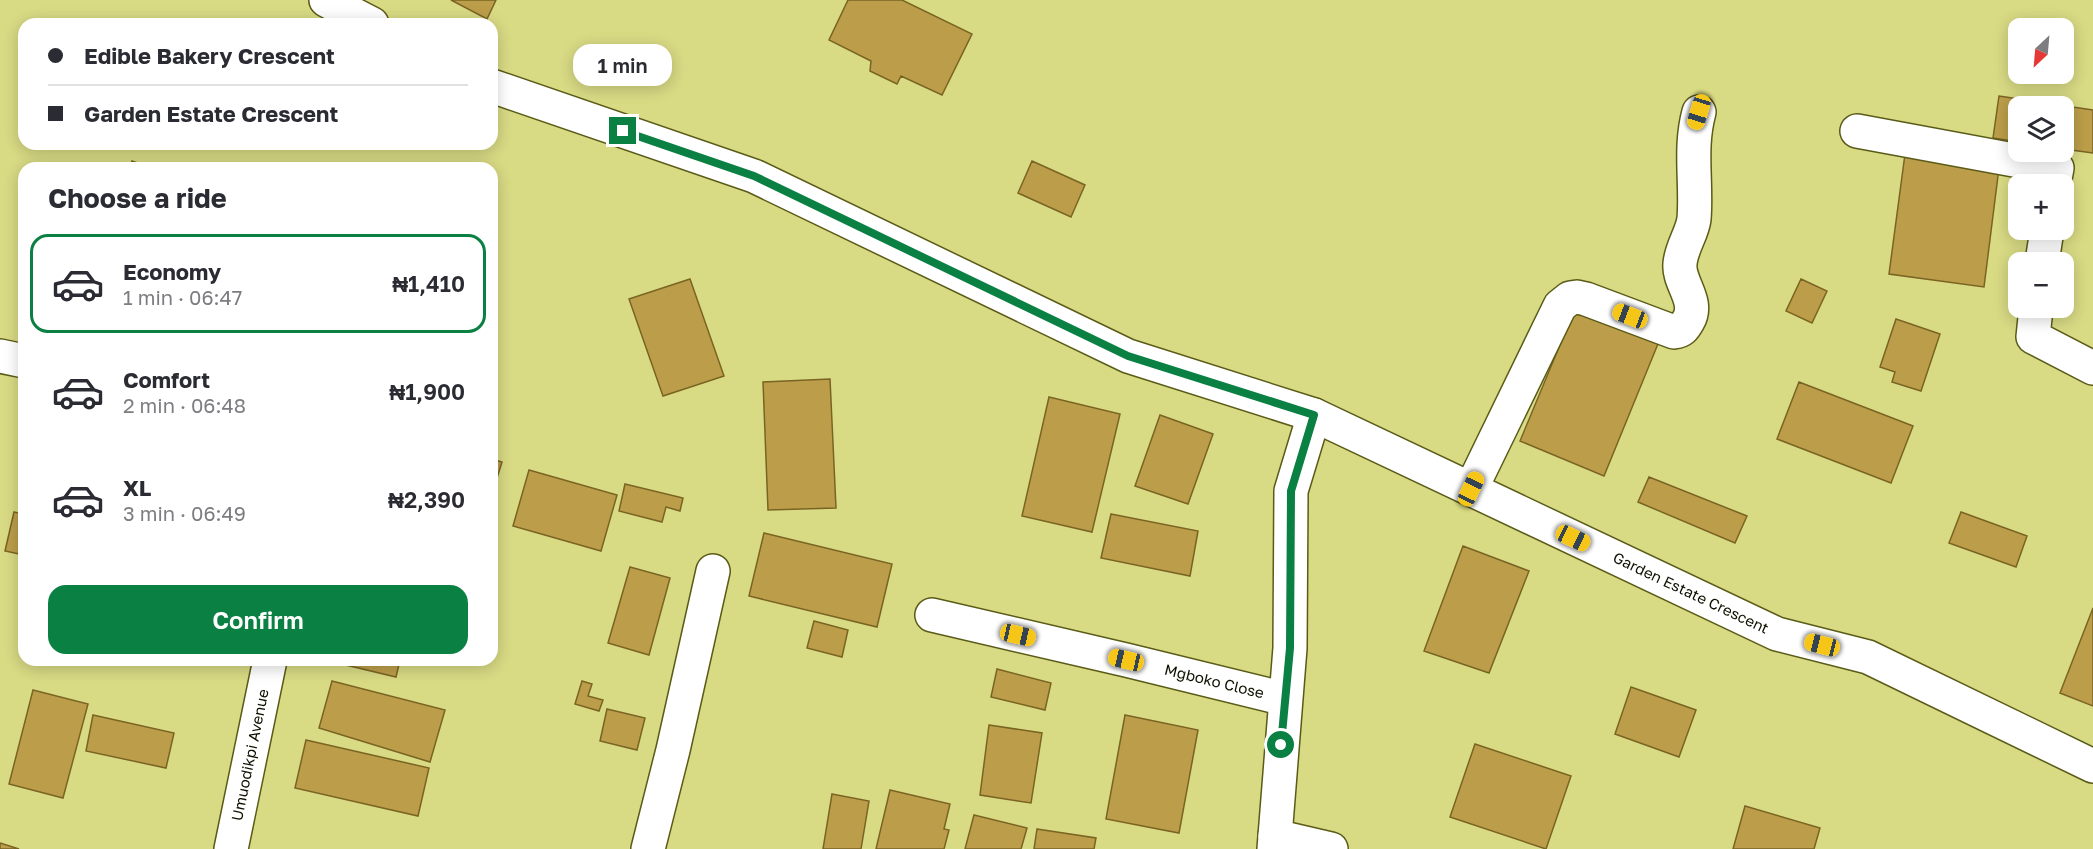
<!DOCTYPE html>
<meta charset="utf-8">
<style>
body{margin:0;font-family:"Golos Text",sans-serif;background:#f7f7f7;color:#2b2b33;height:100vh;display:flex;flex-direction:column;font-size:22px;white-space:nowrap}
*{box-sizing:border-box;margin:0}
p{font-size:20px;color:#7c7c81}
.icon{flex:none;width:33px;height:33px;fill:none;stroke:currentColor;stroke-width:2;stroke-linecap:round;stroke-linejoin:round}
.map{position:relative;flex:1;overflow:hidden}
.side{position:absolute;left:18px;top:162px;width:480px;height:504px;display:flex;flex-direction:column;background:#fff;border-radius:18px;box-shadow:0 3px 15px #0003}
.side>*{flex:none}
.hud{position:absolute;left:18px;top:18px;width:480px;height:132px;border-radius:18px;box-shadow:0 3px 15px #0003;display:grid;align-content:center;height:132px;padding:0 30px;background:#fff}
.needle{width:39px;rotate:206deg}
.fabs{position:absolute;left:2008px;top:18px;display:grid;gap:12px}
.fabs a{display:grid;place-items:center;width:66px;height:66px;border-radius:12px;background:#fff;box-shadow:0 3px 15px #0003;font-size:30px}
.end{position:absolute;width:27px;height:27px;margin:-14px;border:8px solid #0b8043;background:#fff;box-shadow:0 0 0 3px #fff}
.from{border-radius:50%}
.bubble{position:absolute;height:42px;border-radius:18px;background:#fff;box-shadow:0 3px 15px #0003;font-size:20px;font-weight:600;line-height:42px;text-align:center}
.car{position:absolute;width:18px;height:36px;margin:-18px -9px;border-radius:8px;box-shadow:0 0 4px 2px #0007;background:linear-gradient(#f5c518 24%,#345 0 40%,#f5c518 0 76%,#345 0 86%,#f5c518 0)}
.hud b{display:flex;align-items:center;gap:21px;height:57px;font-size:22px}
.hud b+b{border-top:2px solid #e1e1e2}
.hud i{width:15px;height:15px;background:#2b2b33}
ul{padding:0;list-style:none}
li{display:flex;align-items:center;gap:18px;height:99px;margin:0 12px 9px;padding:0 18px;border:3px solid transparent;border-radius:18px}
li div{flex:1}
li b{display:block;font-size:22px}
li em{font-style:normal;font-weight:600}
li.on{border-color:#0b8043}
li>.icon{width:54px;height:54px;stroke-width:1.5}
h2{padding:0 30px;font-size:27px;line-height:72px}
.primary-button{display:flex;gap:12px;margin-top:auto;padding:12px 30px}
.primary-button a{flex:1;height:69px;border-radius:18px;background:#0b8043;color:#fff;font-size:24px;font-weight:600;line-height:69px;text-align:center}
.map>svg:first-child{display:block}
.building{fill:#bc9e4a;stroke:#7a6423;stroke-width:1.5}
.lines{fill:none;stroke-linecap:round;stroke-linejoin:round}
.minor-casing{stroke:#5a5b17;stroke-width:36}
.minor{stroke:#fff;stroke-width:33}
.route{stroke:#0b8043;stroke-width:8}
.labels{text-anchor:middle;stroke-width:4.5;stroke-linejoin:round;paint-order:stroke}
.street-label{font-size:15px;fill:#101000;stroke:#f6f8ce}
</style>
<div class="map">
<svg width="2093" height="849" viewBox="0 0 2093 849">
<rect width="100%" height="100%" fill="#d8da84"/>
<path class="building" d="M451,0H496L487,19Z
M848,0H902L972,34L942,95L901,76L897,84L870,71L871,61L829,40Z
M1999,96L2093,110V153L2064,149V106H2019V142L1993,138Z
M1905,154L1999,168L1984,287L1889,274Z
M132,161L151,168H130Z
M1032,161L1085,185L1071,217L1018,193Z
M690,279L724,376L663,396L629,299Z
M1801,279L1827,291L1812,323L1786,311Z
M1577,304L1660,339L1604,476L1520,441Z
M1896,319L1940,334L1921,391L1892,382L1895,372L1880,367Z
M830,379L836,508L768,510L763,382Z
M1799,382L1913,426L1891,483L1777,439Z
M1049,397L1120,414L1092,532L1022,516Z
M1160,415L1213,434L1188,504L1135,486Z
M492,459L502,462L492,494Z
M529,470L617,495L601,551L513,526Z
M1649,477L1747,516L1735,543L1638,502Z
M625,484L683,498L680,511L666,507L662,522L619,511Z
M14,512L24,514V555L5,551Z
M1961,512L2027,536L2016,567L1949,543Z
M1111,514L1198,531L1190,576L1101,558Z
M764,533L892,564L877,627L749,596Z
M1463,546L1529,571L1489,673L1424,651Z
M630,567L670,578L649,655L608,643Z
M2093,608V706L2060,693Z
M814,621L848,630L842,657L807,648Z
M325,660H400L396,677Z
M997,669L1051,683L1045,710L991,697Z
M332,681L445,710L430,762L319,728Z
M582,681L592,684L588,696L603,700L599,711L575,704Z
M1631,687L1696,710L1679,757L1615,734Z
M33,690L88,704L63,798L9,784Z
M607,709L645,718L637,750L600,741Z
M93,715L174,733L166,768L86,751Z
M1125,715L1198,730L1179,833L1106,819Z
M989,725L1042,733L1031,803L980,795Z
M306,740L429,768L418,816L295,788Z
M1475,744L1571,776L1546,849L1450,817Z
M890,790L950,804L944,829L949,830L944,849H876Z
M832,794L869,801L861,849H823Z
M1745,806L1820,828L1814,849H1733Z
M974,815L1027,828L1021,849H965Z
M1037,829L1096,838L1094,849H1034Z
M0,843L19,849H0Z"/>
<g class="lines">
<defs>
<g id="minor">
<path d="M326,0L372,24"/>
<path id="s1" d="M492,86L754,176L1128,356L1314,415L1777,634L1868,657L2093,766"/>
<path d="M1857,131L2057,168L2054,184"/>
<path d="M2042,262L2047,230"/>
<path d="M2036,308L2033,337L2093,368"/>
<path d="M0,356L24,361"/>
<path d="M1471,489L1560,306L1570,298L1577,297L1586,299L1674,332C1682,331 1684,328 1688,321C1700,301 1678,283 1680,264C1681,248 1692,234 1694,219C1697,183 1689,148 1699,112"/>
<path id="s2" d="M932,615L1126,660L1285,699"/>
<path d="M1275,836L1331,849"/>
<path id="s3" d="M231,849L270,660"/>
<path d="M648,849L673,750L713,571"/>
<path d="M1274,849L1290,648L1291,491L1314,415"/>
</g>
</defs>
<use href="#minor" class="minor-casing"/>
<use href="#minor" class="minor"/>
</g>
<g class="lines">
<path class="route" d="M623,131L754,176L1128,356L1314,415L1291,491L1290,648L1281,745"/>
</g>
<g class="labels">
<g class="street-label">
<text dy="5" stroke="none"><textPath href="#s1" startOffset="1304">Garden Estate Crescent</textPath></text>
<text dy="5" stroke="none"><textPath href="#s2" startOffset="290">Mgboko Close</textPath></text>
<text dy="5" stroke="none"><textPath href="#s3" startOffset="96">Umuodikpi Avenue</textPath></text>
</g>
</g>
</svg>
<div class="fabs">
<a><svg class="needle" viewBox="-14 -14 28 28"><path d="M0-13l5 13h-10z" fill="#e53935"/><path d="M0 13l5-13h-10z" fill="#7c7c81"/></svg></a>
<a><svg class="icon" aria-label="layers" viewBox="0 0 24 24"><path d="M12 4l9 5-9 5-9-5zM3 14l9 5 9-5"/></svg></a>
<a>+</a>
<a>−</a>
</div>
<i class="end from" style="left:1281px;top:745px"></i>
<i class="end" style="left:623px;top:131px"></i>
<div class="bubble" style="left:573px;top:44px;width:99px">1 min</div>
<i class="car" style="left:1699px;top:112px;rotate:197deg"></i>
<i class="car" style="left:1630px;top:316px;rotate:291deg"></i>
<i class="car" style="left:1471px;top:489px;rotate:25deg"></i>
<i class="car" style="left:1573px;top:538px;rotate:115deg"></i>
<i class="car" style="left:1018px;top:635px;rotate:103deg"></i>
<i class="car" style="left:1822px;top:645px;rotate:284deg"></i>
<i class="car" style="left:1126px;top:660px;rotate:283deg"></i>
<div class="hud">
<b><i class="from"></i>Edible Bakery Crescent</b>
<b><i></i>Garden Estate Crescent</b>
</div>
<section class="side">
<h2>Choose a ride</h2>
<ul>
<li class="on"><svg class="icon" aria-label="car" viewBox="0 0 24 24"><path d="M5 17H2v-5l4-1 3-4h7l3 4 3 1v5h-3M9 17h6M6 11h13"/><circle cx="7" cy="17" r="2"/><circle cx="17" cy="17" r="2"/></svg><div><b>Economy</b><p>1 min · 06:47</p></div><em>₦1,410</em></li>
<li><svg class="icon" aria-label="car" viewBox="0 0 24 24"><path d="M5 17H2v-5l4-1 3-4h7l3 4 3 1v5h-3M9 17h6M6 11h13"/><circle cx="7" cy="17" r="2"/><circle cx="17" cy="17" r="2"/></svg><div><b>Comfort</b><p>2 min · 06:48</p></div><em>₦1,900</em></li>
<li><svg class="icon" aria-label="car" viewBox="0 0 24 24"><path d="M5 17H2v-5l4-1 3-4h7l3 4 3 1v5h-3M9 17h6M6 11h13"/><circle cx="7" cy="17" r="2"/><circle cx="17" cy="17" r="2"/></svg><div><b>XL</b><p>3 min · 06:49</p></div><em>₦2,390</em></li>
</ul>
<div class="primary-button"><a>Confirm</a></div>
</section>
</div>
